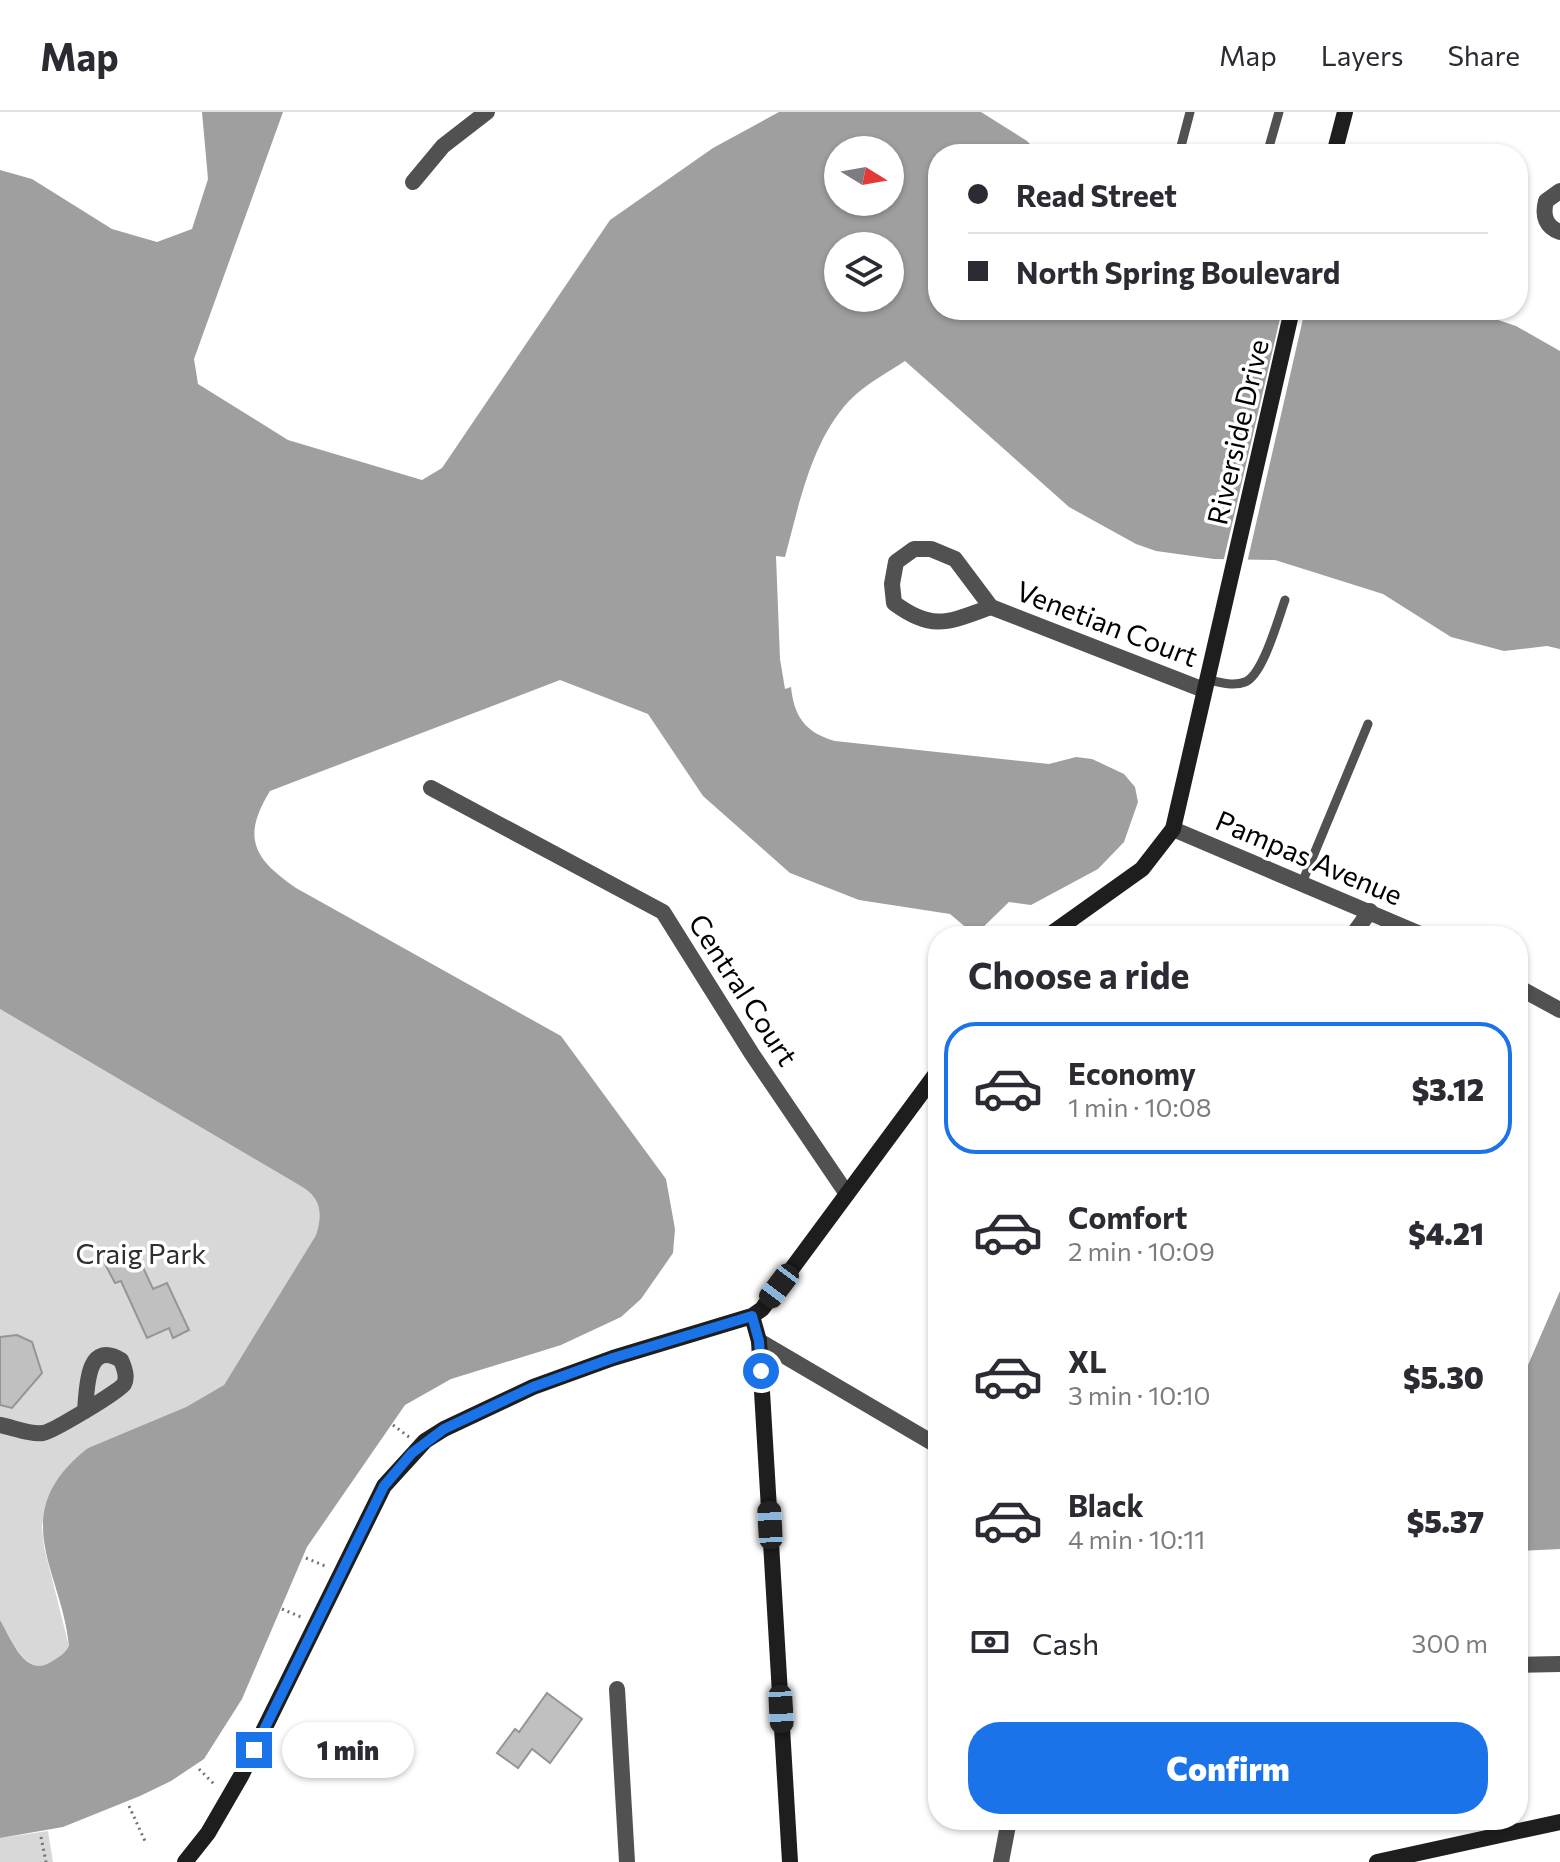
<!DOCTYPE html>
<meta charset="utf-8">
<style>
body{margin:0;font-family:Commissioner,sans-serif;background:#f7f7f7;color:#2b2b33;height:100vh;display:flex;flex-direction:column;font-size:30px;white-space:nowrap}
*{box-sizing:border-box;margin:0}
p{font-size:26px;color:#7c7c81}
.icon{flex:none;width:44px;height:44px;fill:none;stroke:currentColor;stroke-width:2;stroke-linecap:round;stroke-linejoin:round}
.map{position:relative;flex:1;overflow:hidden}
.sheet{position:absolute;left:928px;top:814px;width:600px;height:904px;display:flex;flex-direction:column;background:#fff;border-radius:32px;box-shadow:0 2px 6px #0004}
.sheet>*{flex:none}
.guide{position:absolute;left:928px;top:32px;width:600px;height:176px;border-radius:32px;box-shadow:0 2px 6px #0004;display:grid;align-content:center;height:176px;padding:0 40px;background:#fff}
.needle{width:52px;rotate:101deg}
.tools{position:absolute;left:824px;top:24px;display:grid;gap:16px}
.tools a{display:grid;place-items:center;width:80px;height:80px;border-radius:50%;background:#fff;box-shadow:0 2px 6px #0004;font-size:40px}
.end{position:absolute;width:36px;height:36px;margin:-18px;border:10px solid #1a73e8;background:#fff;box-shadow:0 0 0 4px #fff}
.from{border-radius:50%}
.bubble{position:absolute;height:56px;border-radius:28px;background:#fff;box-shadow:0 2px 6px #0004;font-size:26px;font-weight:800;line-height:56px;text-align:center}
.car{position:absolute;width:24px;height:48px;margin:-24px -12px;border-radius:10px;box-shadow:0 0 6px 2px #0007;background:linear-gradient(#222 24%,#8ab4d8 0 40%,#222 0 76%,#8ab4d8 0 86%,#222 0)}
.guide b{display:flex;align-items:center;gap:28px;height:76px;font-size:30px}
.guide b+b{border-top:2px solid #e1e1e2}
.guide i{width:20px;height:20px;background:#2b2b33}
ul{padding:0;list-style:none}
li{display:flex;align-items:center;gap:24px;height:132px;margin:0 16px 12px;padding:0 24px;border:4px solid transparent;border-radius:32px}
li div{flex:1}
li b{display:block;font-size:30px}
li em{font-style:normal;font-weight:800}
li.current{border-color:#1a73e8}
li>.icon{width:72px;height:72px;stroke-width:1.5}
h2{padding:0 40px;font-size:36px;line-height:96px}
.pay{display:flex;align-items:center;gap:20px;height:88px;padding:0 40px;font-size:30px}
.pay p{margin-inline-start:auto}
.cta{display:flex;gap:16px;margin-top:auto;padding:16px 40px}
.cta a{flex:1;height:92px;border-radius:32px;background:#1a73e8;color:#fff;font-size:32px;font-weight:800;line-height:92px;text-align:center}
header{display:flex;align-items:center;gap:48px;box-sizing:border-box;height:112px;padding:0 40px;background:#fff;border-bottom:2px solid #e1e1e2}
header strong{font-size:38px}
nav{display:flex;gap:44px;margin-inline-start:auto;font-size:28px}
.map>svg:first-child{display:block}
.green{fill:#d8d8d8}
.water{fill:#9f9f9f;fill-rule:evenodd}
.pier{fill:#fff}
.building{fill:#c0c0c0;stroke:#959595;stroke-width:2}
.lines{fill:none;stroke-linecap:round;stroke-linejoin:round}
.path{stroke:#737373;stroke-width:3;stroke-dasharray:2 4;stroke-linecap:butt}
.lane{stroke:#515151;stroke-width:9}
.street{stroke:#515151;stroke-width:16}
.secondary{stroke:#1e1e1e;stroke-width:16}
.route{stroke:#1a73e8;stroke-width:10}
.labels{text-anchor:middle;stroke-width:7;stroke-linejoin:round;paint-order:stroke}
.street-label{font-size:28px;fill:#000;stroke:#fff}
.park-label{font-size:28px;fill:#2f2f2f;stroke:#fff}
</style>
<header>
<strong>Map</strong>
<nav><a>Map</a><a>Layers</a><a>Share</a></nav>
</header>
<div class="map">
<svg width="1560" height="1750" viewBox="0 0 1560 1750">
<rect width="100%" height="100%" fill="#fff"/>
<path class="green" d="M0,897L304,1076C322,1088 322,1104 316,1123L224,1273L186,1295L88,1336L46,1395L42,1414L44,1435L69,1534C64,1543 57,1546 49,1551C25,1565 10,1524 0,1508Z
M48,1719L53,1750H0V1726Z"/>
<path class="water" d="M202,0H283L194,247L198,272L288,328L422,368L442,356L610,108L713,36L779,0H981L1027,29L1040,42H938V198H1469L1516,214L1560,239V537L1547,534L1504,539L1451,525L1383,482L1275,448L1214,447L1156,439L1136,432L1069,395L905,249C887,261 864,273 849,289C811,330 799,393 785,445L776,444L780,547L785,577L791,575C794,605 806,621 835,629L1049,652L1076,645L1092,647L1124,662L1135,675L1138,690L1124,730L1098,757L1031,793L1009,790L975,823L950,802L859,788L790,761L703,684L648,602L560,568L270,679C241,726 254,747 296,776L561,924L666,1067L675,1117L673,1141L641,1187L621,1205L561,1233L451,1267L405,1293L307,1435L242,1587L204,1647L171,1669L140,1684L63,1715L0,1726V1508C10,1524 24,1565 49,1551C57,1546 64,1543 69,1534C62,1458 4,1402 88,1336L186,1295L224,1273L316,1123C322,1104 322,1088 304,1076L0,897V58L32,67L112,117L157,130L192,117L208,67ZM838,38H890V90H838ZM838,134H890V186H838Z
M1560,1179V1437L1518,1439V1276Z"/>
<path class="pier" d="M1282,198H1305L1247,451H1223Z"/>
<path class="building" d="M135,1138L153,1177L167,1171L189,1218L173,1226L169,1216L147,1226L121,1169L115,1171L105,1152Z
M17,1223L32,1230L42,1261L12,1296L0,1293V1225Z
M547,1581L582,1607L550,1651L532,1637L518,1656L497,1641L515,1617L519,1620Z"/>
<g class="lines">
<path class="path" d="M393,1313L409,1325
M306,1446L325,1454
M282,1497L301,1505
M199,1657L216,1674
M129,1694L145,1729
M41,1725L46,1750"/>
<path class="lane" d="M1179,42L1190,0
M1267,42L1279,0
M1206,567C1218,570 1233,575 1245,570C1263,563 1278,507 1285,488
M1302,771L1368,612"/>
<path class="street" d="M413,70L443,34L487,0
M1560,79L1546,89C1542,104 1546,115 1560,120
M991,495C949,510 933,520 894,491L892,472L896,450L914,437H931L955,447L991,495L1204,578
M431,676L663,800L752,942L847,1082
M1173,717L1425,824
M1352,824L1370,799
M1518,875L1560,898
M759,1229L938,1334
M0,1313C12,1315 31,1323 43,1321C52,1320 120,1279 124,1272C128,1265 124,1255 121,1248C86,1227 87,1277 85,1299
M1518,1553L1560,1552
M617,1577L627,1750
M1001,1750L1009,1708"/>
<path class="secondary" d="M1334,42L1345,0
M1048,824L1142,757L1173,717L1292,198
M752,1204L759,1229L790,1750
M185,1750L208,1721L241,1664L384,1374L425,1329L444,1317L533,1275L613,1246L752,1204L762,1197L938,959
M1377,1750L1560,1710"/>
</g>
<g class="lines">
<path class="route" d="M254,1638L384,1374L412,1341L444,1317L533,1275L613,1246L752,1204L759,1229L761,1259"/>
</g>
<g class="labels">
<g class="street-label">
<text transform="translate(1238 320) rotate(-77)" y="10">Riverside Drive</text>
<text transform="translate(1107 512) rotate(21)" y="10">Venetian Court</text>
<text transform="translate(1309 746) rotate(23)" y="10">Pampas Avenue</text>
<text transform="translate(743 878) rotate(57)" y="10">Central Court</text>
</g>
<g class="park-label">
<text x="141" y="1152">Craig Park</text>
</g>
</g>
</svg>
<div class="tools">
<a><svg class="needle" viewBox="-14 -14 28 28"><path d="M0-13l5 13h-10z" fill="#e53935"/><path d="M0 13l5-13h-10z" fill="#7c7c81"/></svg></a>
<a><svg class="icon" aria-label="layers" viewBox="0 0 24 24"><path d="M12 4l9 5-9 5-9-5zM3 14l9 5 9-5"/></svg></a>
</div>
<i class="end from" style="left:761px;top:1259px"></i>
<i class="end" style="left:254px;top:1638px"></i>
<div class="bubble" style="left:282px;top:1610px;width:132px">1 min</div>
<i class="car" style="left:779px;top:1174px;rotate:217deg"></i>
<i class="car" style="left:770px;top:1413px;rotate:357deg"></i>
<i class="car" style="left:781px;top:1597px;rotate:177deg"></i>
<div class="guide">
<b><i class="from"></i>Read Street</b>
<b><i></i>North Spring Boulevard</b>
</div>
<section class="sheet">
<h2>Choose a ride</h2>
<ul>
<li class="current"><svg class="icon" aria-label="car" viewBox="0 0 24 24"><path d="M5 17H2v-5l4-1 3-4h7l3 4 3 1v5h-3M9 17h6M6 11h13"/><circle cx="7" cy="17" r="2"/><circle cx="17" cy="17" r="2"/></svg><div><b>Economy</b><p>1 min · 10:08</p></div><em>$3.12</em></li>
<li><svg class="icon" aria-label="car" viewBox="0 0 24 24"><path d="M5 17H2v-5l4-1 3-4h7l3 4 3 1v5h-3M9 17h6M6 11h13"/><circle cx="7" cy="17" r="2"/><circle cx="17" cy="17" r="2"/></svg><div><b>Comfort</b><p>2 min · 10:09</p></div><em>$4.21</em></li>
<li><svg class="icon" aria-label="car" viewBox="0 0 24 24"><path d="M5 17H2v-5l4-1 3-4h7l3 4 3 1v5h-3M9 17h6M6 11h13"/><circle cx="7" cy="17" r="2"/><circle cx="17" cy="17" r="2"/></svg><div><b>XL</b><p>3 min · 10:10</p></div><em>$5.30</em></li>
<li><svg class="icon" aria-label="car" viewBox="0 0 24 24"><path d="M5 17H2v-5l4-1 3-4h7l3 4 3 1v5h-3M9 17h6M6 11h13"/><circle cx="7" cy="17" r="2"/><circle cx="17" cy="17" r="2"/></svg><div><b>Black</b><p>4 min · 10:11</p></div><em>$5.37</em></li>
</ul>
<div class="pay"><svg class="icon" aria-label="cash" viewBox="0 0 24 24"><path d="M3 7h18v10H3z"/><circle cx="12" cy="12" r="2"/></svg>Cash<p>300 m</p></div>
<div class="cta"><a>Confirm</a></div>
</section>
</div>
